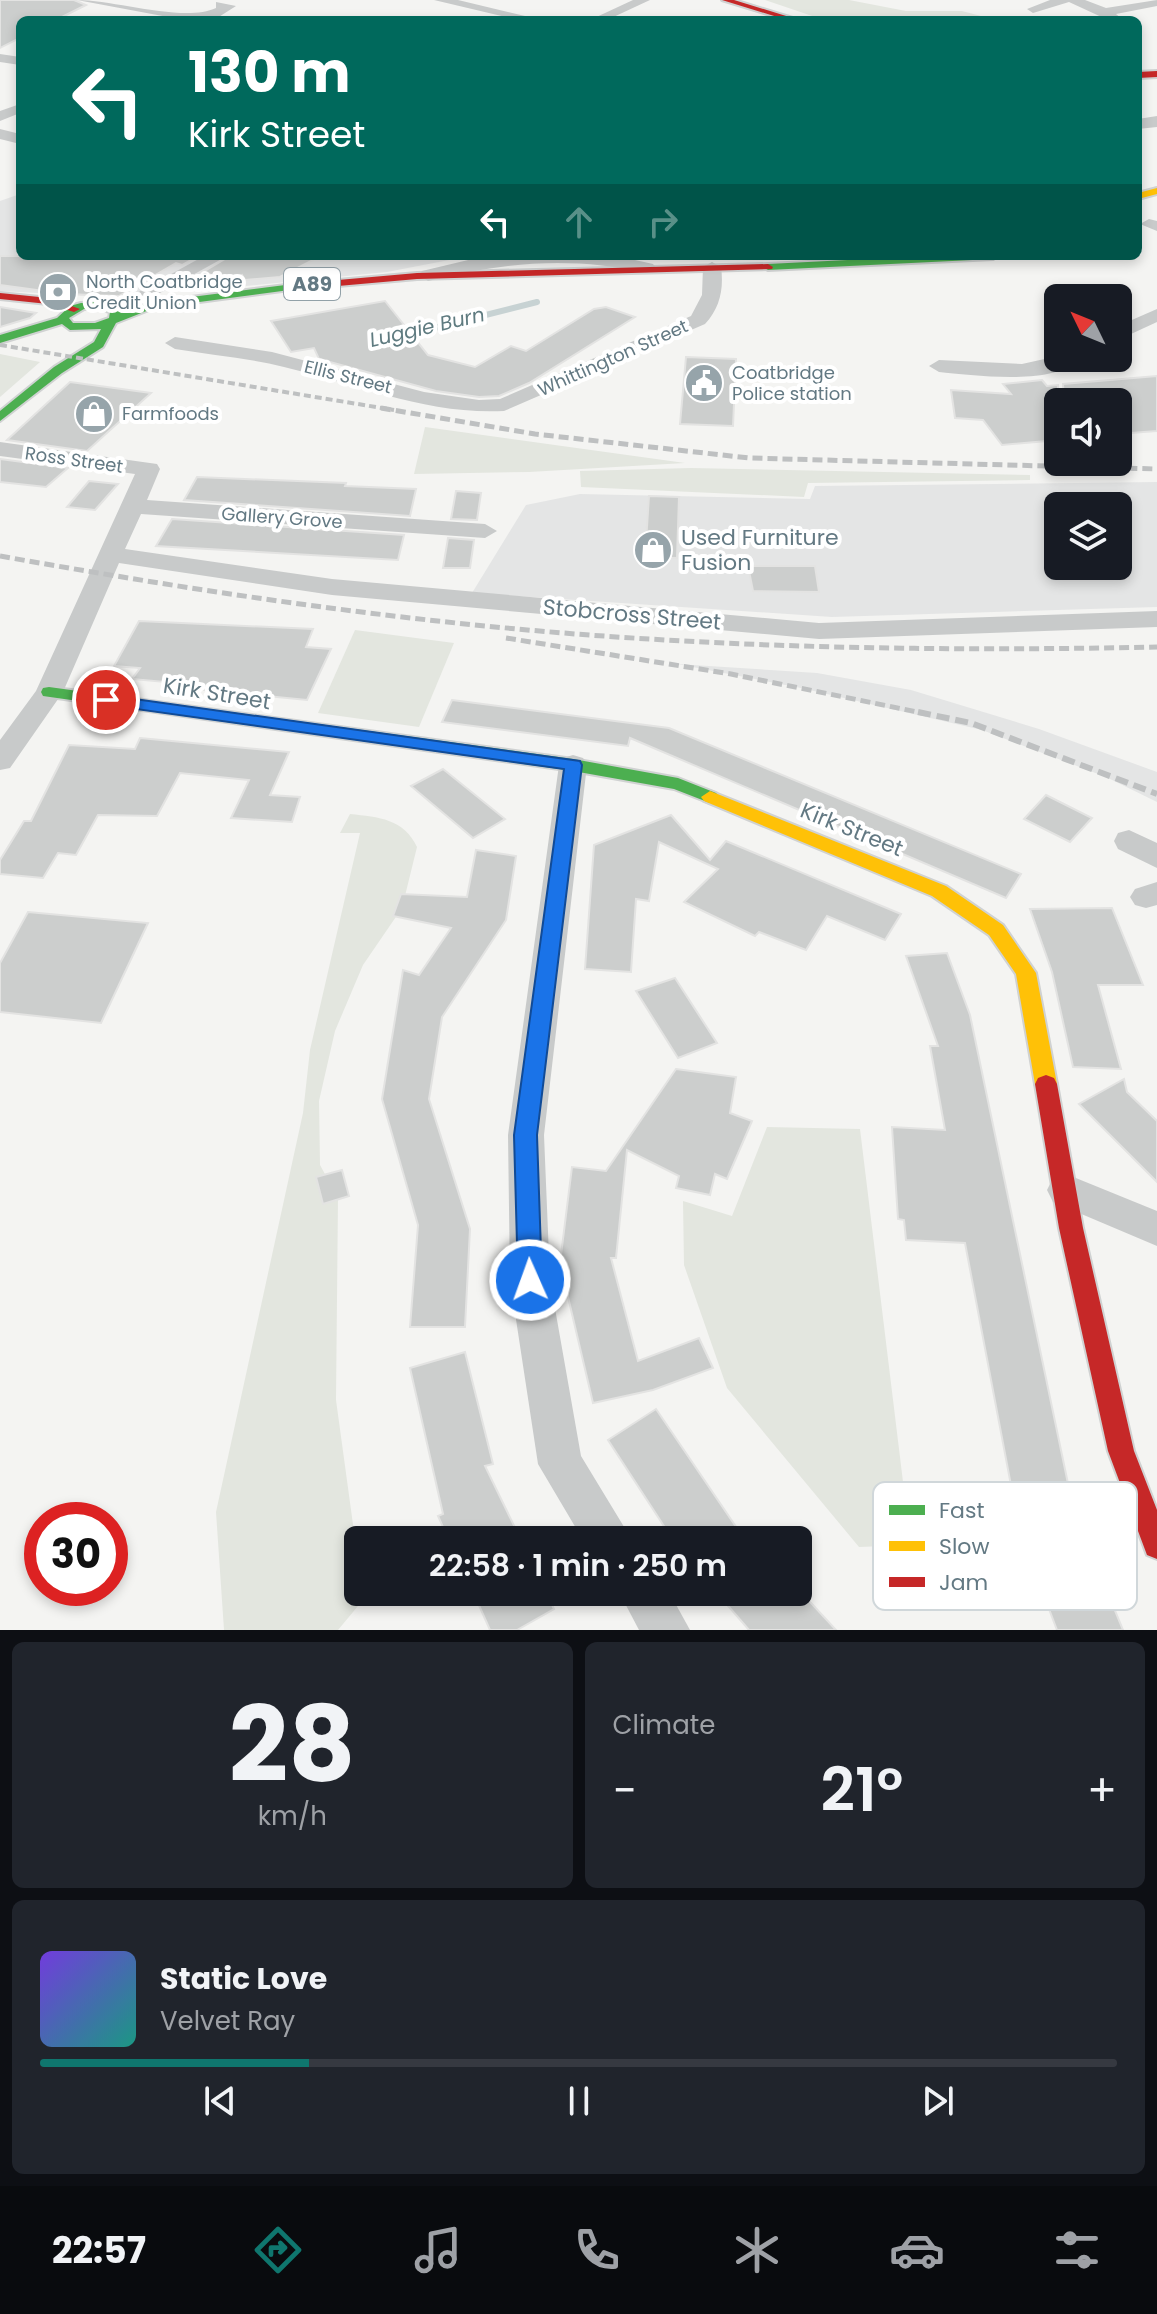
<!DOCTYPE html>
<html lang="en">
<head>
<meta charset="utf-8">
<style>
	:root { --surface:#171b24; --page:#20242c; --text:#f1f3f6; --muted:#9ea1a6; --line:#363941; --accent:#0f766e }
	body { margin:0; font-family:Poppins,sans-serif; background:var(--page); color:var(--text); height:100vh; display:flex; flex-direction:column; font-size:30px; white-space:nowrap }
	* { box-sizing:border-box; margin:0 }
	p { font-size:26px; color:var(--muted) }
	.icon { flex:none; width:44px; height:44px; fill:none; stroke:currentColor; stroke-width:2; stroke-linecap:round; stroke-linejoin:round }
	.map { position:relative; height:1630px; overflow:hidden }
	.side { display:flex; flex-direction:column; gap:12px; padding:12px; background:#0d0f14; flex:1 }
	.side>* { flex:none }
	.top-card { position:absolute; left:16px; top:16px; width:1126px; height:244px; border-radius:12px; box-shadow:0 4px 12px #0003; background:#00695c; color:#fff; overflow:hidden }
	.needle { width:52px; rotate:313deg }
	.fabs { position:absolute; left:1044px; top:284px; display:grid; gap:16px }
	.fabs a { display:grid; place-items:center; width:88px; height:88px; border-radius:12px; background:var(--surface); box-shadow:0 4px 12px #0003; font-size:40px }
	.speed { position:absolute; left:24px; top:1502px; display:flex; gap:16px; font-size:40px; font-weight:700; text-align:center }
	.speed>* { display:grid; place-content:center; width:104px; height:104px; border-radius:50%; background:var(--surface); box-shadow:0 4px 12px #0003; line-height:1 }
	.speed .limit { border:12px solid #d22; background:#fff; color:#111 }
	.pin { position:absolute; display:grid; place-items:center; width:68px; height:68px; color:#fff; margin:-34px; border:4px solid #fff; border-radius:50%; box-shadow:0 2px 8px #0007 }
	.me { position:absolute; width:88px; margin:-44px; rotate:358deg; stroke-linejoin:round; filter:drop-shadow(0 0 6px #0008) }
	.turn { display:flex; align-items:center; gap:28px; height:168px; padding:0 40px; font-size:36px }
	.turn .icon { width:104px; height:104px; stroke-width:2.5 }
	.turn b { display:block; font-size:56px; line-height:68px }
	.lanes { display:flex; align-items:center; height:76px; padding:0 40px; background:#0003; justify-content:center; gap:40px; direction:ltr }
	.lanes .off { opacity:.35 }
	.big { font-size:60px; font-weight:600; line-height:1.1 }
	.side .widget { flex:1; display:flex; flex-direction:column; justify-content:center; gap:12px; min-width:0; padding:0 28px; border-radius:12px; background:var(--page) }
	.side .dial { align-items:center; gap:0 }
	.dial b { font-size:104px; line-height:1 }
	.song { display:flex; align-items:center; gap:24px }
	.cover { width:96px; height:96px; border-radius:12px; background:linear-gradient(135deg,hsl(260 70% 55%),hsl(170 70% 35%)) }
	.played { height:8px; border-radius:4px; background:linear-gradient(90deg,var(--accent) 25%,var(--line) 25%) }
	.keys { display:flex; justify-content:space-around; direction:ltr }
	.heat { display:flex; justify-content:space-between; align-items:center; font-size:44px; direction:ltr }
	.side .tiles { flex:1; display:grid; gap:12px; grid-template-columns:1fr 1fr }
	.widget:last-child { grid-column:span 2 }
	.trip { position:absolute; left:344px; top:1526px; width:468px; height:80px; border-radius:12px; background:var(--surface); box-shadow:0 4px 12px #0003; font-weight:600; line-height:80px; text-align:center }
	.tab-bar { display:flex; height:128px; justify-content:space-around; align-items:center; background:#090b0e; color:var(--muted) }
	.tab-bar .icon { width:56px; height:56px }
	.tab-bar .active { color:var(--accent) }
	.tab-bar b { font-size:36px; color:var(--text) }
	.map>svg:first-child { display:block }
	.built { fill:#e4e5e5; fill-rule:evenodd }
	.green { fill:#e3e6df }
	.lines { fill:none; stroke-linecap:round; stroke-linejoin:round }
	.stream { stroke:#c7d2d3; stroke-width:6 }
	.building { fill:#cccecd; stroke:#e3e3e2; stroke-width:2 }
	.fast-casing { stroke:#d0d2d2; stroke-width:4 }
	.slow-casing { stroke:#d0d2d2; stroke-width:4 }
	.jam-casing { stroke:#d0d2d2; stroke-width:4 }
	.street { fill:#c8caca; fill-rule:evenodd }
	.fast { fill:#4caf50; fill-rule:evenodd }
	.slow { fill:#ffc107; fill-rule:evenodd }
	.jam { fill:#c62828; fill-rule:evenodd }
	.rail-far2 { stroke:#bec0c1; stroke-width:4; stroke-dasharray:7 4; stroke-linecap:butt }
	.rail-far1 { stroke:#bec0c1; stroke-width:5; stroke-dasharray:10 5; stroke-linecap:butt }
	.rail { stroke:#bec0c1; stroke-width:6; stroke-dasharray:13 6; stroke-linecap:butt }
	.route { fill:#1a73e8; stroke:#114b97; stroke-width:2 }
	.labels { text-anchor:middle; stroke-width:8; stroke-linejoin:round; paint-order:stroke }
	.far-poi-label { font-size:18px; fill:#637983; stroke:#fff; text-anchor:start }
	.far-street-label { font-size:18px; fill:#637983; stroke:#fff }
	.shield { fill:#fff; stroke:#92a1a8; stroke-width:2 }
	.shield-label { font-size:20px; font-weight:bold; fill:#637983 }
	.far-water-label { font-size:20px; font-style:italic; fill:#5f7b80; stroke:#fff }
	.poi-label { font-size:22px; fill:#637983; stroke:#fff; text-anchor:start }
	.street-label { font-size:22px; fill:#637983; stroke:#fff }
	.key { fill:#fff; stroke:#d0d7da; stroke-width:2 }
	.key-label { font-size:22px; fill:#637983 }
</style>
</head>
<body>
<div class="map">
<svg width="1157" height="1630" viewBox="0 0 1157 1630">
	<rect width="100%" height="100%" fill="#f4f4f2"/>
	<!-- built -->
	<g class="built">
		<polygon points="20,194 20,256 470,256 387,272 226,288 179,274 132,298 0,291 0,201"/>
		<path d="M1157,482V607L832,617L472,593L526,505L580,494L810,499L815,486ZM1058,506H1118V566H1058Z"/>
		<polygon points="677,664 817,673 911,690 1039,729 1157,772 1157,802 1106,777 982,730 801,688"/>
	</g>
	<!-- green -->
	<g class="green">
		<polygon points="765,0 849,0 906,11 962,11 996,20 824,20"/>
		<polygon points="0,354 40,362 0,397"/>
		<polygon points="425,427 685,463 529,472 414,474"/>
		<polygon points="691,468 1030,475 1030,480 808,483 804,497 581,487 580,471"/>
		<polygon points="355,630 454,643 419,727 318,713"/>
		<path d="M350,814C379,817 404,819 417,847L402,908L363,965L335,1031L319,1101L320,1165L338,1198L336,1400L358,1561V1592H362L363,1600L338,1630H224L216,1512L303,1113L310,1050L360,833H340Z"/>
		<polygon points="767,1127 860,1129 909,1531 884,1546 859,1547 727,1388 684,1265 683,1201 732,1216"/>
	</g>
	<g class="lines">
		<!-- stream -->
		<polyline class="stream" points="402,336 537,302"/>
	</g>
	<!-- building -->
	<g class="building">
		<polygon points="0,0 74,0 86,5 56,20 20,20 20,38 0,48"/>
		<polygon points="0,256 198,256 182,265 176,263 119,296 66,294 0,285"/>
		<polygon points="230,256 321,256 280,277 245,280 242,275 228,281 203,272"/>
		<polygon points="385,301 428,355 475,367 511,346 526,351 594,309 606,307 635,317 529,383 499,396 479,397 436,391 319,359 314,348 291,352 271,321"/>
		<polygon points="0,307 36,313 30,318 0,327"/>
		<polygon points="686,357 736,359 733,426 680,424"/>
		<polygon points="1157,376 1157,431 1118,434 1118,402 1064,402 1063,384"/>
		<polygon points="1042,380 1047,386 1058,385 1058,440 1002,445 983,420 955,418 951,390 1011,394 1003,384"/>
		<polygon points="70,382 151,393 87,451 7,440"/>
		<polygon points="0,459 68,468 46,487 0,482"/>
		<polygon points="197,477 346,483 345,486 416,489 410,516 184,500"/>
		<polygon points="89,481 118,484 95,510 67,507"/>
		<polygon points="456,491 481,493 477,520 451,519"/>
		<polygon points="649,496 679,497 677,558 645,557"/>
		<polygon points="172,519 404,535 398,560 156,546"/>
		<polygon points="448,538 474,540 470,568 443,568"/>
		<polygon points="748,566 815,566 819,592 753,591"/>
		<polygon points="139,621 313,629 306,647 331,649 307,700 164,686 166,682 132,679 140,668 114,666"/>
		<polygon points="452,700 669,728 1021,874 1006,898 630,738 628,746 442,722"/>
		<polygon points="140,738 289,752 270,795 300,797 292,822 231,818 249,780 180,773 157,816 98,815 76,855 58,853 43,878 0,874 0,860 24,821 31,821 69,745 135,749"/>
		<polygon points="443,769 505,819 473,838 411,786"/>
		<polygon points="1046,795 1092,818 1070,842 1024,819"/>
		<polygon points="671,815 710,860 726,841 901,914 885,940 827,916 806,950 759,932 755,936 684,902 718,869 659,842 649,901 636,899 631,972 585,969 594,845"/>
		<polygon points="476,850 516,856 506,920 442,1017 429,1099 470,1229 465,1327 410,1327 418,1225 382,1099 403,970 419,975 451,928 393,916 401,894 467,897"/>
		<polygon points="1112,908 1143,985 1098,985 1121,1069 1073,1067 1052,972 1030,909"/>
		<polygon points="28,912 148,923 101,1023 0,1012 0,963"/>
		<polygon points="947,953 970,1015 1080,1541 1086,1540 1123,1630 1057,1630 1025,1546 966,1550 960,1525 1018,1522 965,1243 906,1240 904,1220 898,1219 892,1127 945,1130 930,1046 938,1046 906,956"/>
		<polygon points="675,978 717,1043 678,1058 636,991"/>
		<polygon points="676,1069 736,1077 730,1113 752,1121 727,1179 715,1174 710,1195 676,1188 679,1176 627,1150 616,1258 611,1258 638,1361 699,1338 713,1368 653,1390 593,1403 560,1263 572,1167 606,1171"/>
		<polygon points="1124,1079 1127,1092 1157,1121 1157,1182 1079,1104"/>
		<polygon points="342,1170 349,1196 323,1204 316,1177"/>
		<polygon points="465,1352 493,1464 485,1466 521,1540 449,1540 438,1516 443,1514 410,1368"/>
		<polygon points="656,1409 745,1540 673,1540 608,1440"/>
		<polygon points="473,1592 546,1592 554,1609 517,1630 490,1630"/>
		<polygon points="716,1592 801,1592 836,1630 749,1630"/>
	</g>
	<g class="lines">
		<defs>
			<g id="fast">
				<polygon points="927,256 998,256 993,259 768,270 763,267 768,264"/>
				<path d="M293,284L299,287L297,289L154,308L116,323L103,347L62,373L0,421V411L54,367L94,342L101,329L70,330L62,324L0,343V335L57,318L70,306L81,303L102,302L120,308L121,313L152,302ZM95,308L110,312L109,318L95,323H73L69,318L84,309Z"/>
				<polygon points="49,687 573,759 678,778 716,793 719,797 710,803 674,789 573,771 43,696 41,692 43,688"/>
			</g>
			<g id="slow">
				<polygon points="1157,188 1157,194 1138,199 1138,193"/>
				<polygon points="710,791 946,886 1003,925 1036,973 1057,1084 1054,1090 1046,1093 1038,1090 1035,1084 1016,974 989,935 932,896 704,801 701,797"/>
			</g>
			<g id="jam">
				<polygon points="722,0 734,0 799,20 787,20"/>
				<polygon points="1157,71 1157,77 1138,78 1138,72"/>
				<polygon points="768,264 773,267 772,269 417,279 293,290 287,287 293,284 417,273"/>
				<polygon points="0,293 49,298 80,309 74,312 48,304 0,299"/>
				<polygon points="1046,1075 1054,1078 1057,1084 1083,1228 1134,1451 1157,1510 1157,1559 1147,1555 1108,1451 1059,1228 1035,1084 1038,1078"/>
			</g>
		</defs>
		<!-- fast casing -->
		<use href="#fast" class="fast-casing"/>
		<!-- slow casing -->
		<use href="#slow" class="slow-casing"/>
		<!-- jam casing -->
		<use href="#jam" class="jam-casing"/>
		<!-- street -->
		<g class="street">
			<path d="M77,0C116,0 184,23 216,8V2L236,6L214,20H184Z"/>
			<polygon points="434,0 458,0 542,20 518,20"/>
			<polygon points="633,0 650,0 607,20 590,20"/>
			<polygon points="1050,0 1085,0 1106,8 1157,0 1157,6 1116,14 1123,20 1108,20 1069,2 1033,13 1027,9"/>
			<polygon points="0,54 20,57 20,65 0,62"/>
			<polygon points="20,104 20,113 0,121 0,111"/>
			<polygon points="1157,116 1157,127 1138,129 1138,119"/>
			<polygon points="0,129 20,134 20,144 0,139"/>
			<polygon points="1149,219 1157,221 1157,231 1140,224"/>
			<polygon points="204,256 227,256 140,304 133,306 124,300"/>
			<path d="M485,256H617L653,264L656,268L647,273C571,256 503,262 428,281L419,275L422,271Z"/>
			<path d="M712,262L721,267C724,289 720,308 705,324L504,411C427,415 357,384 284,367C248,358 211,355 175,349L165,343L175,337L272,352L424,392L479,400L500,399L691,316L702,295L703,267Z"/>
			<polygon points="1157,309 1157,322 1118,340 1118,326"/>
			<path d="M1058,356L1080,358C1056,387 973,375 939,372L929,366L939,360L1022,364Z"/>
			<polygon points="0,442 157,464 160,469 147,500 485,524 497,531 485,538 141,514 125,549 332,579 819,623 1157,611 1157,627 819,639 332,595 119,563 63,692 10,768 0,770 0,740 36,691 135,474 0,456"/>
			<polygon points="573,755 583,758 587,765 544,1135 550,1280 581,1456 632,1540 583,1540 538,1464 510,1280 508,1135 559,765 563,758"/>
			<polygon points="1129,830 1157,843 1157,868 1118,849 1114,841 1118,833"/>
			<polygon points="1157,882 1157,905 1146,908 1135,905 1130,897 1135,889"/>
			<polygon points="1066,1174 1157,1211 1157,1246 1053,1202 1047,1190 1053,1178"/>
			<polygon points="619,1592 669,1592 690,1630 639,1630"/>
		</g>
		<!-- fast -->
		<use href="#fast" class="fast"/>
		<!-- slow -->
		<use href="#slow" class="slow"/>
		<!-- jam -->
		<use href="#jam" class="jam"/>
		<!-- rail-far2 -->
		<polyline class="rail-far2" points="0,345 394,410"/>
		<!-- rail-far1 -->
		<g class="rail-far1">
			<polyline points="381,408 535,434 749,458 1157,469"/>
			<path d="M0,556C191,590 382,619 576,634C770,649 963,651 1157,647"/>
			<polyline points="506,638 731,674 927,714"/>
		</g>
		<!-- rail -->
		<polyline class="rail" points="918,712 971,723 1157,794"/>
	</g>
	<!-- route -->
	<polygon class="route" points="106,695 580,761 582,765 537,1135 542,1280 539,1288 530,1291 522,1288 518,1280 514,1135 564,769 100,704 100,697"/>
	<!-- icons -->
	<defs>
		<symbol id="bank-disc" viewBox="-11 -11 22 22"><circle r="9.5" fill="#96a4aa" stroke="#fff"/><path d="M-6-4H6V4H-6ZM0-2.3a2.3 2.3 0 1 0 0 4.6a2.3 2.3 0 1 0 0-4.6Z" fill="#fff"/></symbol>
		<symbol id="civic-disc" viewBox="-11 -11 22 22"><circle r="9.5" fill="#96a4aa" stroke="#fff"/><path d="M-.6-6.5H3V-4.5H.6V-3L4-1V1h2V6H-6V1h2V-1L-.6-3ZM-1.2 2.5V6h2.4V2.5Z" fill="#fff"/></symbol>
		<symbol id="shop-disc" viewBox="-11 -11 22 22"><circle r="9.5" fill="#96a4aa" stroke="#fff"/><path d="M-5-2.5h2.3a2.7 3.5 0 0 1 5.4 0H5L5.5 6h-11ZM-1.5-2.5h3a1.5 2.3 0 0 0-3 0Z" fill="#fff"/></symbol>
	</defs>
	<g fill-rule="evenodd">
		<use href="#bank-disc" x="36" y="270" width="44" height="44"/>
		<use href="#civic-disc" x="682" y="361" width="44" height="44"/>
		<use href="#shop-disc" x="72" y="392" width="44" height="44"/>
		<use href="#shop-disc" x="631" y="528" width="44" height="44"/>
	</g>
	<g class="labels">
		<!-- far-poi labels -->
		<g class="far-poi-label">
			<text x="86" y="288">North Coatbridge<tspan x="86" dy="21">Credit Union</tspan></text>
			<text x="732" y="379">Coatbridge<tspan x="732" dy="21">Police station</tspan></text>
			<text x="122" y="420">Farmfoods</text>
		</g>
		<!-- far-street labels -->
		<g class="far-street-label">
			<text transform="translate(613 358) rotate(-24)" y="6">Whittington Street</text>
			<text transform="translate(348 377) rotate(14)" y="6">Ellis Street</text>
			<text transform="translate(74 460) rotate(8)" y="6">Ross Street</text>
			<text transform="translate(282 518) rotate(4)" y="6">Gallery Grove</text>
		</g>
		<!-- shield labels -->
		<rect class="shield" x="284" y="268" width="56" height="32" rx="6"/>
		<g class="shield-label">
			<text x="312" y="291">A89</text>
		</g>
		<!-- far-water labels -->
		<g class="far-water-label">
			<text transform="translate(427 327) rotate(-13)" y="7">Luggie Burn</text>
		</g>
		<!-- poi labels -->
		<g class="poi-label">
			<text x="681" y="545">Used Furniture<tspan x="681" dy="25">Fusion</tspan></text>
		</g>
		<!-- street labels -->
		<g class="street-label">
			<text transform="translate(632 614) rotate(5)" y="8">Stobcross Street</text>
			<text transform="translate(217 693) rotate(9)" y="8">Kirk Street</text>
			<text transform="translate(852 829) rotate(22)" y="8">Kirk Street</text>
		</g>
	</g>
	<!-- legend -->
	<rect x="873" y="1482" width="264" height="128" rx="12" class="key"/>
	<rect x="889" y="1505" width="36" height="10" fill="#4caf50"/>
	<rect x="889" y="1541" width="36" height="10" fill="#ffc107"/>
	<rect x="889" y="1577" width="36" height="10" fill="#c62828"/>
	<g class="key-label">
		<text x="939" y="1518">Fast</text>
		<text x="939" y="1554">Slow</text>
		<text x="939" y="1590">Jam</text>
	</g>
</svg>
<div class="fabs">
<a><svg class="needle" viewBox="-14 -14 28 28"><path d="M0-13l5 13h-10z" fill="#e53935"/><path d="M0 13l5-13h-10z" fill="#9ea1a6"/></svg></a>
<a><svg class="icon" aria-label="sound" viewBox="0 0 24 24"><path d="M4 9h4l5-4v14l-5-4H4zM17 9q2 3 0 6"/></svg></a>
<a><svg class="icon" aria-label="layers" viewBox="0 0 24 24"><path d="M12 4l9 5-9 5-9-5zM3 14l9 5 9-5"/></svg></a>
</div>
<div class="speed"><div class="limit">30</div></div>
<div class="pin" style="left:106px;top:700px;background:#d93025"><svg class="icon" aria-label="arrive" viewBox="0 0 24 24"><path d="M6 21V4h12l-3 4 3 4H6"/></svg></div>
<svg class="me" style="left:530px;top:1280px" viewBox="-20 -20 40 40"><circle r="17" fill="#1a73e8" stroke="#fff" stroke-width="3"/><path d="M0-11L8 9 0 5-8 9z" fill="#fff"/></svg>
<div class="trip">22:58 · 1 min · 250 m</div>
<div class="top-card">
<div class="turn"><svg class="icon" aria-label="left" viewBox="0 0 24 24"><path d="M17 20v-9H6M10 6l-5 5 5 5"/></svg><div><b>130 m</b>Kirk Street</div></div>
<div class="lanes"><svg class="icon" aria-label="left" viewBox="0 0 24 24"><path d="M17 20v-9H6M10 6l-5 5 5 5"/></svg><svg class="icon off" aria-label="ahead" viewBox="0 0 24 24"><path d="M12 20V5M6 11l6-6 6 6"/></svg><svg class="icon off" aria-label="right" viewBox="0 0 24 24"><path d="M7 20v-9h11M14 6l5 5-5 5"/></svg></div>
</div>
</div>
<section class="side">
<div class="tiles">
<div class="widget dial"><b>28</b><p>km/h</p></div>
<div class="widget"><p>Climate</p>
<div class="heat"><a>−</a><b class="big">21°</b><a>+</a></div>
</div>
<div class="widget">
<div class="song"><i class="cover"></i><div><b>Static Love</b><p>Velvet Ray</p></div></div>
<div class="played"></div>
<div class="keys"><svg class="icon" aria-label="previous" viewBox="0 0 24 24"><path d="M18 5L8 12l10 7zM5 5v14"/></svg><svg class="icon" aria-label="pause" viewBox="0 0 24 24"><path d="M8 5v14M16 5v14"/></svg><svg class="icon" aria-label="next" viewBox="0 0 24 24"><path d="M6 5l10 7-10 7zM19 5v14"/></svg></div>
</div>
</div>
</section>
<nav class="tab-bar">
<b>22:57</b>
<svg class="icon active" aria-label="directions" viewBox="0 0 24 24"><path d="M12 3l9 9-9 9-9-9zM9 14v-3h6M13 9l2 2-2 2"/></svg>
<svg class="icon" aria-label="music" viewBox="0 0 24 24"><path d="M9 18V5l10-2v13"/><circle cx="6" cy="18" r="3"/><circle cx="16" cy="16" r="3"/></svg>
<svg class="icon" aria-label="phone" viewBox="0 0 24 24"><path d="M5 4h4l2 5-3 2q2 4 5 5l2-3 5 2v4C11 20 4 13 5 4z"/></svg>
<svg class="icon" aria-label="climate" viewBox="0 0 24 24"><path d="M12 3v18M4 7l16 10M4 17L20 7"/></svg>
<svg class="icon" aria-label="car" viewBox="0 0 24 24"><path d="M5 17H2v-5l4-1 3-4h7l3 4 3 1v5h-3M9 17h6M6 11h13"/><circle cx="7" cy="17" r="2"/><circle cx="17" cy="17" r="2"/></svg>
<svg class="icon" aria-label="filters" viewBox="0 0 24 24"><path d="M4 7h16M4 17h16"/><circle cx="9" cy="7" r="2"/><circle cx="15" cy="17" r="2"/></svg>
</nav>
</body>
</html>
